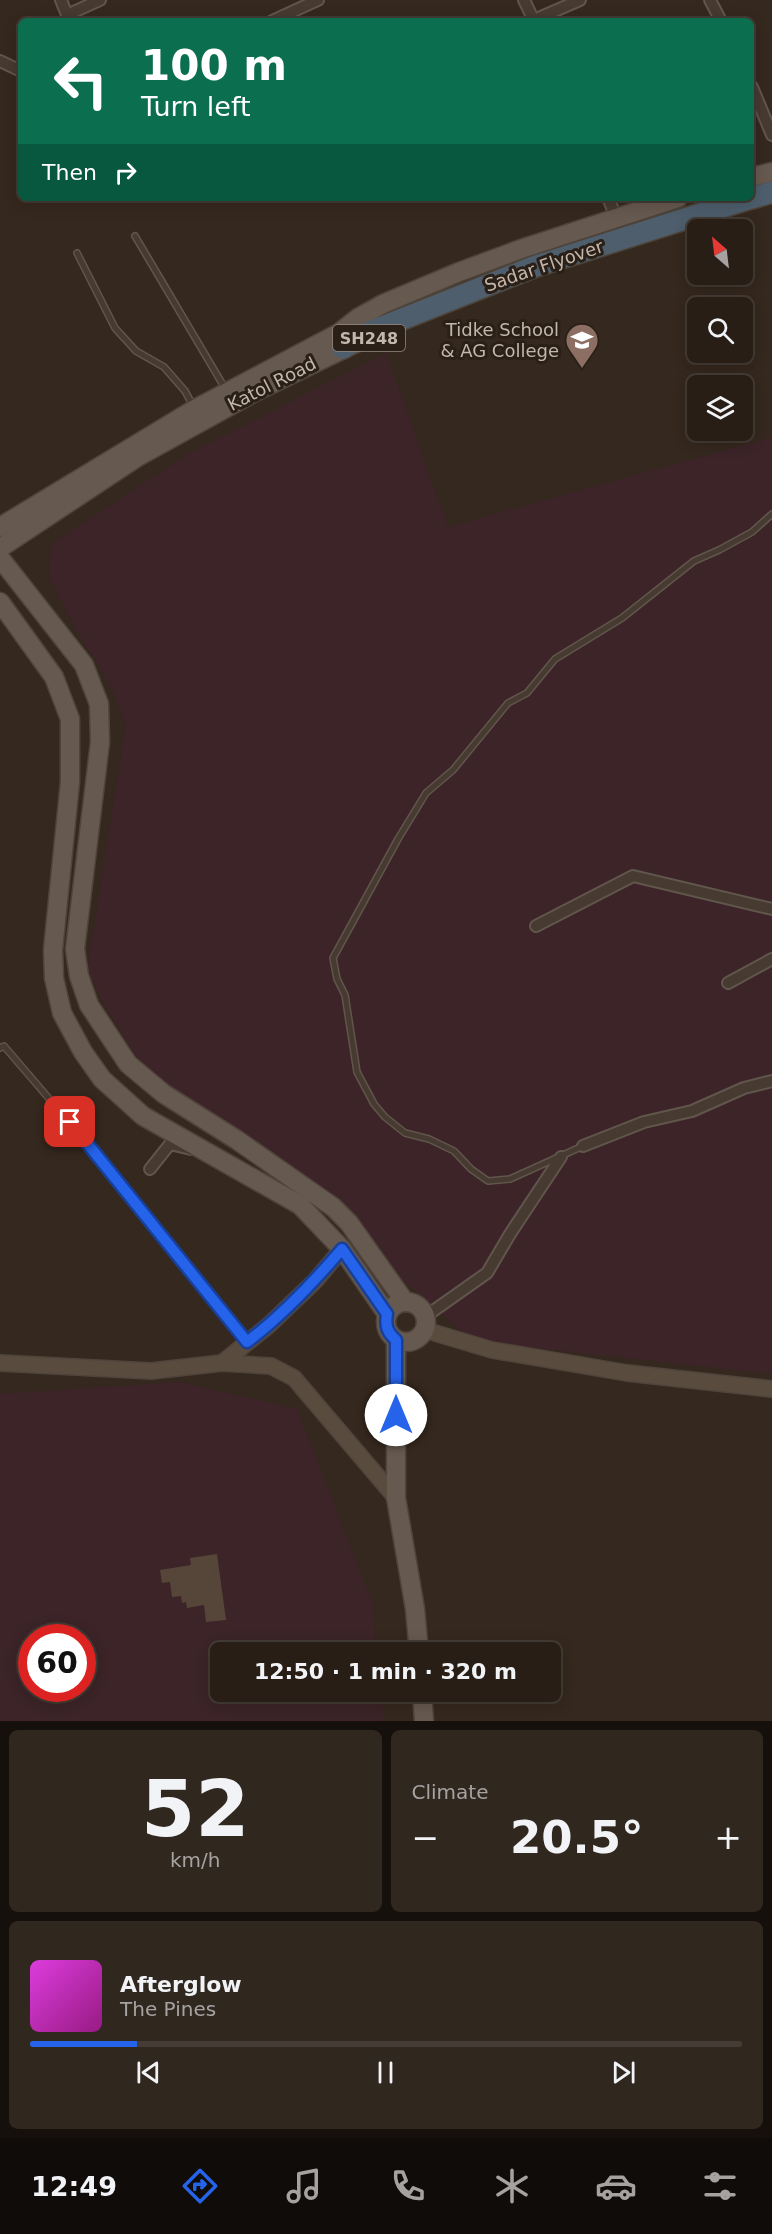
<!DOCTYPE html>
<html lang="en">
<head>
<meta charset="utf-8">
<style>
	:root { --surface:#281e16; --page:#30271f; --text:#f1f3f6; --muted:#a5a2a1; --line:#443c35; --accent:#2563eb }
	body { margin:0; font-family:"DejaVu Sans",sans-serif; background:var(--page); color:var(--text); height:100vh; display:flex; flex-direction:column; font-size:22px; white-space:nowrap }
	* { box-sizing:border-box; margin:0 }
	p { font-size:20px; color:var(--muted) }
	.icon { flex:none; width:33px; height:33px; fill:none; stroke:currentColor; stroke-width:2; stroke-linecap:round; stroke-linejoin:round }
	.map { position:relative; height:1721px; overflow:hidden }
	.side { display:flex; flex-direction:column; gap:9px; padding:9px; background:#16100c; flex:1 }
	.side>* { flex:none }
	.hud { position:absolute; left:18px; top:18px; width:736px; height:183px; border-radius:9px; box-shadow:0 3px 15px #0003,0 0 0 2px var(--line); background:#0b6e4f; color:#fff; overflow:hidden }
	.needle { width:39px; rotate:332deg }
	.buttons { position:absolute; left:687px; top:219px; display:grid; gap:12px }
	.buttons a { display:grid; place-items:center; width:66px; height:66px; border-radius:9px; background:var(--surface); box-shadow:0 3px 15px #0003,0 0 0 2px var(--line); font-size:30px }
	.speed { position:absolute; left:18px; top:1624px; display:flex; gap:12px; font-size:30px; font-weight:700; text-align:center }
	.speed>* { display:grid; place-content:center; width:78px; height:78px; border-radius:50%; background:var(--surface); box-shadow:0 3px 15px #0003,0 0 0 2px var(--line); line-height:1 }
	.speed .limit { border:9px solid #d22; background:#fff; color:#111 }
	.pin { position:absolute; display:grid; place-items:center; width:51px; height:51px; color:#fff; margin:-26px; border-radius:12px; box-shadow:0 3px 9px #0006 }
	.me { position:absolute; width:66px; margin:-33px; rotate:0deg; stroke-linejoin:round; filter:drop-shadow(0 0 4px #0008) }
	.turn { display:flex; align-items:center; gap:21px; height:126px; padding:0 24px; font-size:27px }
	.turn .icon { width:78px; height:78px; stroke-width:2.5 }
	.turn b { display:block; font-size:42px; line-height:51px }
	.then { display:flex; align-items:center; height:57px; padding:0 24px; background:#0003; gap:12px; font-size:22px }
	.big { font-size:45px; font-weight:600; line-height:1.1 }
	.side .tile { flex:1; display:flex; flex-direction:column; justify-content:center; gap:9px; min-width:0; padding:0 21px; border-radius:9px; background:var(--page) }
	.side .dial { align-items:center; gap:0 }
	.dial b { font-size:78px; line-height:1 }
	.song { display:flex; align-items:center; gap:18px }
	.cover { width:72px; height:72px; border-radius:9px; background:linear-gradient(135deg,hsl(300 70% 55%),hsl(310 70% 35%)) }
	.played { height:6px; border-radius:3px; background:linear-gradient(90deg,var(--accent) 15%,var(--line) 15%) }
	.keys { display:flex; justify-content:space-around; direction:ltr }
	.heat { display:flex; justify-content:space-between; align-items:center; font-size:33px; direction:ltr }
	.side .tiles { flex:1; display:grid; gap:9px; grid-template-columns:1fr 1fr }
	.tile:last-child { grid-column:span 2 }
	.trip { position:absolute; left:210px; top:1642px; width:351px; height:60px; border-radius:9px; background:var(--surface); box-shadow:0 3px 15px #0003,0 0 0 2px var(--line); font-weight:600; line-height:60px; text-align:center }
	.dock { display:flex; height:96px; justify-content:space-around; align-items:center; background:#100c09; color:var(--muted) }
	.dock .icon { width:42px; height:42px }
	.dock .selected { color:var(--accent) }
	.dock b { font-size:27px; color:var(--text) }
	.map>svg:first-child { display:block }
	.green { fill:#3c2428; fill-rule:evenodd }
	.building { fill:#56463a }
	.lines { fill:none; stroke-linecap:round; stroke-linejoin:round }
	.lane-casing { stroke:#61564c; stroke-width:8 }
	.street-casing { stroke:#61564c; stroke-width:14 }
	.secondary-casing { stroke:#4f443b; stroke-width:18 }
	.primary-casing { stroke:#4f443b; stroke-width:21 }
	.highway-casing { stroke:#4d4339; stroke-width:24 }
	.lane { stroke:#463a31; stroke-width:5 }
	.street { stroke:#463a31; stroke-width:10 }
	.secondary { stroke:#594c3f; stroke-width:15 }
	.primary { stroke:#66594f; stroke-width:18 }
	.highway { stroke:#4e5e6c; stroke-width:21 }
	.route-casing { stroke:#184099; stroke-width:15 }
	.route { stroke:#2563eb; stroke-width:10 }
	.labels { text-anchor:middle; stroke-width:6; stroke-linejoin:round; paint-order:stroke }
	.shield { fill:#2a2017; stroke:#95897f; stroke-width:1.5 }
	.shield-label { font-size:16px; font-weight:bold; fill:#c3b6ab }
	.street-label { font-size:18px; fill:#c3b6ab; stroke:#2a2017 }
	.poi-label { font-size:18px; fill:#c3b6ab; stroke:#2a2017; text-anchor:end }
</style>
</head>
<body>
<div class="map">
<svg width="772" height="1721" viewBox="0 0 772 1721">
	<rect width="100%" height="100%" fill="#35281e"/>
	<!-- green -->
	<g class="green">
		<polygon points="386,353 448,527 772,437 772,1374 472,1341 401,1279 315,1190 166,1084 139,1061 105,1006 87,971 126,724 111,687 74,626 49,578 51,544 190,453"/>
		<path d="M180,1382L297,1409L372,1602L377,1653H220V1692H381L384,1721H0V1394ZM32,1638H82V1689H32Z"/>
	</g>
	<!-- building -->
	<polygon class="building" points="217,1554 226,1620 206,1622 204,1605 187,1608 186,1602 182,1603 181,1596 172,1597 170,1582 162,1583 160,1570 191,1565 190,1558"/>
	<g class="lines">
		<defs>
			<g id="lane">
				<polyline points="135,236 226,390"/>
				<polyline points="77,253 115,328 136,351 164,367 185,391 193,406"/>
				<polyline points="0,1048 4,1046 94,1151 245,1340"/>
				<polyline points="583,1146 510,1179 488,1181 471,1169 454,1151 429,1139 405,1133 385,1117 374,1104 357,1072 345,995 337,979 333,958 398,839 426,793 453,770 508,703 527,693 555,659 622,618 694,561 719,550 752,532 772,514"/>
			</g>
			<g id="street">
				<polyline points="61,0 67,15 100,0"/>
				<polyline points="524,0 534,21"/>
				<polyline points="710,0 721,21"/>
				<polyline points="534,20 580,0"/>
				<polyline points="272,21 318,0"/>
				<polyline points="0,61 21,71"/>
				<polyline points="752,87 772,135"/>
				<polyline points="608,198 617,219"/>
				<polyline points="536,926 633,876 772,909"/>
				<polyline points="728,983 772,959"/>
				<polyline points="583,1146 644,1122 692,1111 744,1088 772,1081"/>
				<polyline points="150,1169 170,1144 191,1149"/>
				<polyline points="426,1316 487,1273 510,1234 561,1157"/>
			</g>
			<g id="secondary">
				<polyline points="425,1330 492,1350 627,1373 772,1389"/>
				<polyline points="0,1363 151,1371 222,1363 271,1366 294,1378 396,1498"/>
				<polyline points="222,1363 269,1325 315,1281 342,1249"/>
			</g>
			<g id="primary">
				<polyline points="752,177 772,172"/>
				<polyline points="0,527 195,409 339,333 358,318 383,304 459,272 521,249 678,198"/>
				<polyline points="0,548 139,456 255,392 356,343"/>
				<polyline points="0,558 84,665 99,704 100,742 75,949 79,976 89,1005 128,1064 164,1094 237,1140 333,1207 349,1223 405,1302"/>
				<polyline points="0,602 54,677 70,719 70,782 53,950 54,978 62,1013 83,1052 102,1079 143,1116 300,1205 342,1249 387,1314"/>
				<circle cx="406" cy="1322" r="20"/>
				<polyline points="396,1340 396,1498 415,1609 419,1653"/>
				<polyline points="422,1692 424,1721"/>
			</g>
			<g id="highway">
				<polyline points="752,198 772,192"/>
				<polyline points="343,348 362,335 536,266 751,198"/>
			</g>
		</defs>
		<!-- lane casing -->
		<use href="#lane" class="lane-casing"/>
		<!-- street casing -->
		<use href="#street" class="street-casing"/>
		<!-- secondary casing -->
		<use href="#secondary" class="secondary-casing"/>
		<!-- primary casing -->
		<use href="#primary" class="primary-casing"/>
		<!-- highway casing -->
		<use href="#highway" class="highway-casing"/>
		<!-- lane -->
		<use href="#lane" class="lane"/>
		<!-- street -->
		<use href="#street" class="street"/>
		<!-- secondary -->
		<use href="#secondary" class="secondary"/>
		<!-- primary -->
		<use href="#primary" class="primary"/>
		<!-- highway -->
		<use href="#highway" class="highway"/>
	</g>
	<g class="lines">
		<defs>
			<path id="route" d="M70,1122L247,1342C283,1315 313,1283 342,1249L387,1314C385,1326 387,1332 396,1340V1415"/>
		</defs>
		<!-- route casing -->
		<use href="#route" class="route-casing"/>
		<!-- route -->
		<use href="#route" class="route"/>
	</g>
	<!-- icons -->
	<defs>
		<symbol id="school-pin" viewBox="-11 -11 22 30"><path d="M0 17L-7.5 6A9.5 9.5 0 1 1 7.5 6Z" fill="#8d6e63" stroke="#2a2017"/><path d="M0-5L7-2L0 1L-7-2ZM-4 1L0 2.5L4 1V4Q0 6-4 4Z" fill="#fff"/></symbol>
	</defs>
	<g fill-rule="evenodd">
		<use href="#school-pin" x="563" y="321" width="38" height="52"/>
	</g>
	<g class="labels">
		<!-- shield labels -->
		<rect class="shield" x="333" y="325" width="72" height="26" rx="4.5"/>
		<g class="shield-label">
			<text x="369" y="344">SH248</text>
		</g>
		<!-- street labels -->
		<g class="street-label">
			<text transform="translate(544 266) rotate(-19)" y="6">Sadar Flyover</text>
			<text transform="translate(272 384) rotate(-27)" y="6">Katol Road</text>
		</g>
		<!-- poi labels -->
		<g class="poi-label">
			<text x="559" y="336">Tidke School<tspan x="559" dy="21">&amp; AG College</tspan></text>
		</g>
	</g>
</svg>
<div class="buttons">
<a><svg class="needle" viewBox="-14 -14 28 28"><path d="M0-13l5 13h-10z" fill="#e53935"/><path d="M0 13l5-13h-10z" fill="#a5a2a1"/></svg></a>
<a><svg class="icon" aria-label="search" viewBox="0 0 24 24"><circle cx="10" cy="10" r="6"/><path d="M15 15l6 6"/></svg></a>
<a><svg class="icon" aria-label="layers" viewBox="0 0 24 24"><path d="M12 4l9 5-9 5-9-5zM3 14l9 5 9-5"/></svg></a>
</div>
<div class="speed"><div class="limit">60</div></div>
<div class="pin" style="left:70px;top:1122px;background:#d93025"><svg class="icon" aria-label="arrive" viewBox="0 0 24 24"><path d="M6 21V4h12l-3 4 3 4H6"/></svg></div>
<svg class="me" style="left:396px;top:1415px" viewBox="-20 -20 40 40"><circle r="19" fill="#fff"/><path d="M0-13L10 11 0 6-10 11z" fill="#2563eb"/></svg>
<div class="trip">12:50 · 1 min · 320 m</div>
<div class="hud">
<div class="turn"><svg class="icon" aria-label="left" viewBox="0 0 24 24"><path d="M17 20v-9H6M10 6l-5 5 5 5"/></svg><div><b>100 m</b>Turn left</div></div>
<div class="then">Then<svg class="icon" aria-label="right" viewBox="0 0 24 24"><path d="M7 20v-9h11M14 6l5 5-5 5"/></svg></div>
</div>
</div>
<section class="side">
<div class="tiles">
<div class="tile dial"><b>52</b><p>km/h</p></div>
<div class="tile"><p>Climate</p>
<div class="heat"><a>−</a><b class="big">20.5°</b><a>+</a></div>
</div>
<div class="tile">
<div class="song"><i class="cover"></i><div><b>Afterglow</b><p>The Pines</p></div></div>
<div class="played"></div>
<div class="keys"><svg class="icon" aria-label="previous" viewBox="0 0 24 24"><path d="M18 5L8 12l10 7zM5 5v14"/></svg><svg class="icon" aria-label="pause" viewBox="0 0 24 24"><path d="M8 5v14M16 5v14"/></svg><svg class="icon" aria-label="next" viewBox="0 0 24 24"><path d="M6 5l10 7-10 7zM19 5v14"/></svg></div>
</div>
</div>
</section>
<nav class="dock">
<b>12:49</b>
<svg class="icon selected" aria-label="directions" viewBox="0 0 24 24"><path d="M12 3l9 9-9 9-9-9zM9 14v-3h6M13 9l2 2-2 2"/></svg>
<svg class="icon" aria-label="music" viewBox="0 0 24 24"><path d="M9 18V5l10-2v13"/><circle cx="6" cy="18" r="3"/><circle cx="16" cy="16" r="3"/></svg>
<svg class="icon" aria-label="phone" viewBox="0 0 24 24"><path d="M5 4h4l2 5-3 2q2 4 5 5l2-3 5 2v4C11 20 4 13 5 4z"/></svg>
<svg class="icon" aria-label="climate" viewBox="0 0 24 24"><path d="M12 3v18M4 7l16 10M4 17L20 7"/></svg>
<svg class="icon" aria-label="car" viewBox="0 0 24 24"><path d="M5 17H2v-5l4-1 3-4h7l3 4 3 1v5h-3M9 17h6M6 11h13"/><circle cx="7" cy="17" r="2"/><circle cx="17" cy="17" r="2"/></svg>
<svg class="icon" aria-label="filters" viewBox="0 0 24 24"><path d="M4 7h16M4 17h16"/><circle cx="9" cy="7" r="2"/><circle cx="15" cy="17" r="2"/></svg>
</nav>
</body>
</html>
